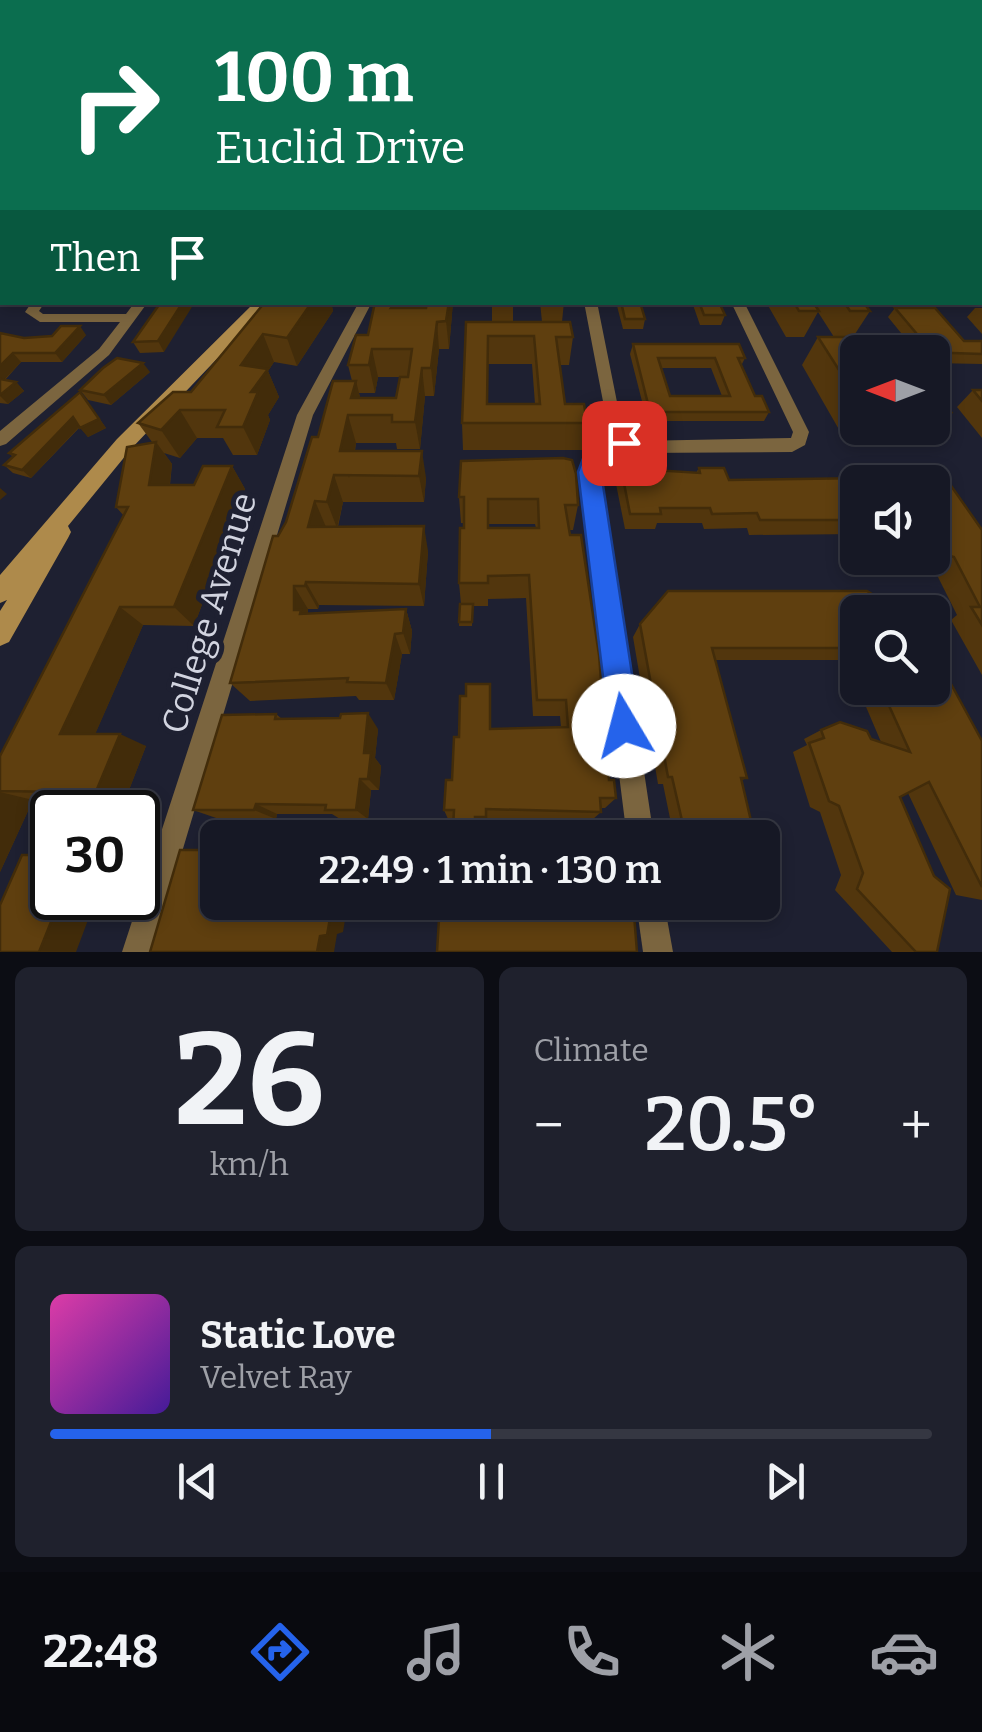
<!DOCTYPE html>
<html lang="en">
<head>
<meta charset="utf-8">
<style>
	:root { --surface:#161825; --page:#1f212d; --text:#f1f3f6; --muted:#9ea0a7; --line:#353742; --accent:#2563eb }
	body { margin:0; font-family:Bitter,serif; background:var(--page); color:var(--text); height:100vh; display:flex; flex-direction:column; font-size:38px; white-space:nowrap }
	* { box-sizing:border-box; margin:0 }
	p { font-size:32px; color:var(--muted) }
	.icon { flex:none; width:55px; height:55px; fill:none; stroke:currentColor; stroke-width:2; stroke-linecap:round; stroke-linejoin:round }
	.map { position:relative; height:952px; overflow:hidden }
	.panel { display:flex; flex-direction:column; gap:15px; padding:15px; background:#0c0d14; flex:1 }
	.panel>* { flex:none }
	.banner { position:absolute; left:0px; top:0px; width:982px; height:305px; box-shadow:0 5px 15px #0003,0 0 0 2px var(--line); background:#0b6e4f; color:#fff; overflow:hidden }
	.needle { width:65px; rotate:270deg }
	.buttons { position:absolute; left:840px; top:335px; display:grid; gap:20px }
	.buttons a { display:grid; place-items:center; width:110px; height:110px; border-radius:15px; background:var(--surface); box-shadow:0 5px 15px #0003,0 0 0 2px var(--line); font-size:50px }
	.speed { position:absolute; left:30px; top:790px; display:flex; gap:20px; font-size:50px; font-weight:700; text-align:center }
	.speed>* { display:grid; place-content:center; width:130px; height:130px; border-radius:50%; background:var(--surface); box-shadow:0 5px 15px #0003,0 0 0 2px var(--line); line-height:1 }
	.speed .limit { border:5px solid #111; border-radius:15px; background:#fff; color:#111 }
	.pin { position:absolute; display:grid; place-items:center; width:85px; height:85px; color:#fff; margin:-42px; border-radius:20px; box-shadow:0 5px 15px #0006 }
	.me { position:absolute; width:110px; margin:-55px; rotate:352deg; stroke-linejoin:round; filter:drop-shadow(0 0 8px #0008) }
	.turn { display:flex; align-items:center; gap:35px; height:210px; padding:0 50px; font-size:45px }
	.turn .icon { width:130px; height:130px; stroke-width:2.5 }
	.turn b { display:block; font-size:70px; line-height:85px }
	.then { display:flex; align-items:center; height:95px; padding:0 50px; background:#0003; gap:20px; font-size:38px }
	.big { font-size:75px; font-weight:600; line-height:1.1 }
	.panel .widget { flex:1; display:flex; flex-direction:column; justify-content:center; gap:15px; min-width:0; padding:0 35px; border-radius:15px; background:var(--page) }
	.panel .dial { align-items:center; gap:0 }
	.dial b { font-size:130px; line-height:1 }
	.song { display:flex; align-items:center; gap:30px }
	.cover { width:120px; height:120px; border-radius:15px; background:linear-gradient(135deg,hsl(320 70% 55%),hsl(260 70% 35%)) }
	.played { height:10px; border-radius:5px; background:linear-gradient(90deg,var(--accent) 50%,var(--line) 50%) }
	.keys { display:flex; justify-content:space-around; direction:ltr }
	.heat { display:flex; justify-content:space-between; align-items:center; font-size:55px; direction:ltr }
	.panel .tiles { flex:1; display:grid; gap:15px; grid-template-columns:1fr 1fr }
	.widget:last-child { grid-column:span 2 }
	.trip { position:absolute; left:200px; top:820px; width:580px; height:100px; border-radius:15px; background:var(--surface); box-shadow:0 5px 15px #0003,0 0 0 2px var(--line); font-weight:600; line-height:100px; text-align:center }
	.dock { display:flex; height:160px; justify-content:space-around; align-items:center; background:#090a0f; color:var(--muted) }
	.dock .icon { width:70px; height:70px }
	.dock .active { color:var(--accent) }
	.dock b { font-size:45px; color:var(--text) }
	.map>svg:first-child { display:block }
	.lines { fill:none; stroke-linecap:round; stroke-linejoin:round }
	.minor { fill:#7b653f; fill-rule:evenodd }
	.secondary { fill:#ae8a4b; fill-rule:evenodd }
	.wall { fill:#52360d; fill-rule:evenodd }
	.shaded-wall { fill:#422c0a }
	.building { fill:#5f3f0f; stroke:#422c0a; stroke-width:2.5; fill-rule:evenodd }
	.route { fill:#2563eb; stroke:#184099; stroke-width:2.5 }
	.labels { text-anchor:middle; stroke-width:10; stroke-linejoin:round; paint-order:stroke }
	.near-street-label { font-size:35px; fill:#d2d4e0; stroke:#1e2031 }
</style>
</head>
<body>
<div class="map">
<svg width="982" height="952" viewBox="0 0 982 952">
	<rect width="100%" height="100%" fill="#1e2031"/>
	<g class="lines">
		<!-- minor -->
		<g class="minor">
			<rect x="980" y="130" width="2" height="6"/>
			<polygon points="980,262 982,263 982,272 980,271"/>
			<polygon points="32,302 45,302 39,311 43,314 126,314 135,302 148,302 109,355 6,444 0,446 0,431 99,349 120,322 40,322 25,312"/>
			<polygon points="359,302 372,302 313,415 152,952 122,952 297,415"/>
			<polygon points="584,302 597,302 623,432 636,441 791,438 793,432 731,302 744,302 809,432 805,445 792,452 634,453 621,448 600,465 599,472 654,838 627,838 581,472 586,457 610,438"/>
			<polygon points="636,902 664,902 673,952 643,952"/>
		</g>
		<!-- secondary -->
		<g class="secondary">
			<polygon points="0,202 2,203 2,209 0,210"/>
			<polygon points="255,302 271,302 131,449 68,526 71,532 68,538 9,642 0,646 0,611 7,600 0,603 0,575 117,439"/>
		</g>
	</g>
	<!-- wall -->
	<g class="wall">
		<polygon points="980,160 982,160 982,241 980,239"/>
		<polygon points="61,302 106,302 103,303"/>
		<polygon points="161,302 164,352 140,353 133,342"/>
		<polygon points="265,302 331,302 333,311 297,366 274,362 268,371 279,397 268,415 270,420 257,455 233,455 223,438 197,438 180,458 164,453 172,464 170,485 194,485 232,466 245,489 194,626 143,625 95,734 146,746 122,808 127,809 126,812 55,812 60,800 33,800 0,872 0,756 124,516 116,507 152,442 138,423 191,392"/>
		<path d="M427,302H453L449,349H439L434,396H425L420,449H397L396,443H356L355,451L426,478L424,502H343L338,527L428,551L424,606L319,605L318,609H308V614L406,609L412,631L410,654H402L394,700H359L356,696L250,701L230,683L278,536L286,522L318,437L352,381L348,365L368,335L414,308H426ZM378,377H405L396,398H360L359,393H375Z"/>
		<path d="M492,302H513V322H542L540,302H564L562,322L573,337L569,365H560L565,404L587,423L582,450H463L462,423L492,322ZM488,364H532L535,404H488Z"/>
		<polygon points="616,302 640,302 645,319 643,329 623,329"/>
		<polygon points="692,302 719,302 725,315 721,325 700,325"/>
		<polygon points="766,302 863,302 870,311 853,337 905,352 858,352 858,428 932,428 932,388 951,412 926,440 845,440 802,365 818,337 834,337 818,312 804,337 786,337"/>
		<polygon points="895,308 964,341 982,341 982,364 932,363 932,352 907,352 905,350 910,344 888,317"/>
		<polygon points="975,308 982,308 982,334 967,317"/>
		<polygon points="0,333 24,338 86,335 62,362 21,362 5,380 16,382 24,391 8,404 0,403"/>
		<path d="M633,344L745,358L741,366L755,396L769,412L764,421H647L630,354ZM661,368H711L722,396H670Z"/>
		<polygon points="150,372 111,405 88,400 80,390"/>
		<polygon points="973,390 982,390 982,438 957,407"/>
		<polygon points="87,401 106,428 88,437 80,427 31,478 13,473 4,465 13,457 9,453"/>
		<path d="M461,461L578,505L573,530H569L609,780L616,798L605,808H601V812L592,820L486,818V825H476V836H456L453,828V819H448L444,810L452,780L459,737L490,729L561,727L560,716H533L526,598L488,599V606H472V626H459L460,604H461L459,583L464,523H461L459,497ZM488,524H535L536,528H488Z"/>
		<polygon points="621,468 696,473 699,468 729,480 858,482 858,534 749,535 747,528 704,529 702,523 657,523 655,529 625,529 616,484"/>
		<polygon points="940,470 982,530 982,675 951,620 957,615 935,571 922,567 917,558 932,558 932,482 891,482 902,471"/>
		<polygon points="858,612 858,687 846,660 715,660 747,778 742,780 755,838 674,838 663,784 658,784 633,637 640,624"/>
		<polygon points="858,688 932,688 982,741 982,900 956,895 908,793 900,797 937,952 892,952 835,890 841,875 820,812 810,807 793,752 807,745 804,739 821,730 871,739 881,742"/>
		<polygon points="276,714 282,719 378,729 375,758 381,766 379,790 371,790 368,819 340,819 332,814 277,814 276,819 219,819 193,810"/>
	</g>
	<!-- shaded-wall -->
	<g class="shaded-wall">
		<polygon points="2,161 2,190 0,192 0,163"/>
		<polygon points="183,302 195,302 164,352 158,341"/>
		<polygon points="312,302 331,302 333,311 297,366 287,338"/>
		<polygon points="395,302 417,302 396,336 391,308"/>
		<polygon points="449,302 453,302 449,349 446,321"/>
		<polygon points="437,322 439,349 434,396 431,368"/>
		<polygon points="80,326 86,335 62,362 55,353"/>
		<polygon points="263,334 274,362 268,371 279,397 268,415 270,420 257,455 243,427 241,365"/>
		<polygon points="372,349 378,377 375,393 369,365"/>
		<polygon points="13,353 21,362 0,384 0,366"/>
		<polygon points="143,363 150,372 111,405 104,395"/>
		<polygon points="422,368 425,396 420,449 415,422"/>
		<polygon points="356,381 363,409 351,398"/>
		<polygon points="16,382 24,391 8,404 0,396"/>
		<polygon points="87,401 106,428 88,437 80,428"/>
		<polygon points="180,410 197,438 180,458 161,430"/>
		<polygon points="348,415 356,443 349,478 340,451"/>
		<polygon points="73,417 80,426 31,478 22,470"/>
		<polygon points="156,442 172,464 167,506 149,485"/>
		<polygon points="422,451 426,478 424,502 419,476"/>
		<polygon points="232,466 245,489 194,626 174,607"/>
		<polygon points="334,475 343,502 337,528 327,502"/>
		<polygon points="0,488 7,494 0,500"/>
		<polygon points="315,501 326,527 308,527"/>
		<polygon points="424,526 428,551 424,606 419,584"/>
		<polygon points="306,582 319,605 318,609 305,586"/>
		<polygon points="294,586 308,609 308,622 294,610"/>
		<polygon points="120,607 143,625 90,746 60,734"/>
		<polygon points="406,609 412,631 410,654 403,633"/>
		<polygon points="395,634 402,654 394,700 386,683"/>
		<polygon points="368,713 378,729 375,758 381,766 379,790 368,779 364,753"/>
		<polygon points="120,734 146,746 122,808 127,809 126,812 93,812 92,801"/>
		<polygon points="360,779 371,790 368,819 356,810"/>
		<polygon points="0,792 33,800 0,872"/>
		<polygon points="256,804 277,814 276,819 254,810"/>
		<polygon points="70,898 104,898 100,911 65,911"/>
		<polygon points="333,902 348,902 343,932 337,934 334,952 317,952 320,936"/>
		<polygon points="55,912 91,912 76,952 39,952"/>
	</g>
	<!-- building -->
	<g class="building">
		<polygon points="2,118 2,161 0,163 0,119"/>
		<polygon points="980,160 982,160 982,222 980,220"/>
		<polygon points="161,302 183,302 158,341 133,342"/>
		<polygon points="265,302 312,302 287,338 263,334 241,365 268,369 251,392 258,392 243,427 217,427 225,410 180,410 161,430 138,423 173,392 191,392"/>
		<polygon points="375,302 395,302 391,308 426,308 427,302 449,302 446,321 437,322 431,368 422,368 415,422 392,422 392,415 348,415 340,451 422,451 419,476 334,475 327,502 315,501 308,527 424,526 419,584 306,582 305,586 294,586 294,610 301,610 300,614 406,609 403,633 395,634 386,683 347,682 348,678 230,683 273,536 278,536 286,522 312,437 318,437 333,381 356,381 351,398 396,398 400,377 408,377 412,349 372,349 369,365 348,365 356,335 368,335"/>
		<polygon points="621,302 640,302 645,319 625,319"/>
		<polygon points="699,302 719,302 725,315 704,315"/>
		<polygon points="794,302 813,302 819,311 799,311"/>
		<polygon points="844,302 863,302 870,311 850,311"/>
		<polygon points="895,308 935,308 964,341 982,341 982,354 922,352 912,340 922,340"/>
		<path d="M466,322H570L573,337H556L565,404H584L587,423H462ZM488,336H534L540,404H487Z"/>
		<polygon points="61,326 80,326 55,353 13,353 0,366 0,333 24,338 52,336"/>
		<polygon points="818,337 893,337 905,352 883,352 880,349 846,349 858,366 858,400"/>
		<path d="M633,344H739L745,358H738L755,396H762L769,412H650ZM658,358H715L730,396H670Z"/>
		<polygon points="117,358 143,363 104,395 80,390 103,368"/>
		<polygon points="0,379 16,382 0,395"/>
		<polygon points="932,388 951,412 932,412"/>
		<polygon points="973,390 982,390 982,401"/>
		<polygon points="80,392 99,419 80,428 73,417 22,470 4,465 15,455 9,453"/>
		<polygon points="156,442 149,485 194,485 203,466 232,466 174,607 120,607 60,734 120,734 92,801 98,801 93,812 55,812 64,792 0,791 0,756 128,507 116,507 127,447"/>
		<path d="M563,458L572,460L576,474L578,505H565L570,535H581L599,655L609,780H614L616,798H600L601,812L486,809V817H475V828H453L454,810H444L446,780H452L454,737H459L460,696H466V684H490V729L568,727L566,700H537L529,575L488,576V583H459L460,528H464V497H459L461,461ZM488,499H538L539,528H488Z"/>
		<polygon points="621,468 700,473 699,468 724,468 729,480 868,478 870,482 858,482 858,520 760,520 757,513 712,514 710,508 660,508 661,514 630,514"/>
		<polygon points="940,470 982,530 982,625 971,607 980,607 954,557 940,553 932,541 932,482 910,482 902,471"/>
		<polygon points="668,591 867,591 901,612 858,612 858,648 712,648 747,778 741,778 755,838 686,838 672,777 668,777 640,624"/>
		<polygon points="460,604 473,604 472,622 459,622"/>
		<polygon points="932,649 982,741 982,887 929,782 900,797 934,876 950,889 937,952 916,952 857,889 863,873 839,806 829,801 809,743 824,738 821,730 840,722 867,731 871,739 910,752 881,688 932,688"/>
		<polygon points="368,713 364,753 371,753 368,779 360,779 356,810 325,810 326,805 256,804 254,810 193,810 222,715 276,714 275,719 340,718 341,714"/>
		<polygon points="52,817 52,898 70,898 65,911 55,912 39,952 0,952 0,905 22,855 36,855"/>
		<polygon points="180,850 218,850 218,902 333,902 327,935 320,936 317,952 150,952"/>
		<polygon points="762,871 767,889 762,889"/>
		<polygon points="440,902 633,902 637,952 437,952"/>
	</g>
	<!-- sky -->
	<linearGradient id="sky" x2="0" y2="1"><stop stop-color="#10121b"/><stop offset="0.47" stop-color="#3b425a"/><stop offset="1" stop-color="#3b425a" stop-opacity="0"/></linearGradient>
	<rect width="982" height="251" fill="url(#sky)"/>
	<!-- route -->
	<path class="route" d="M620,431L635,443L632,449C620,453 605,456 601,472L640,726L635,737L624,741L613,737L609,726L578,472L584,456Z"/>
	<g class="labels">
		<!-- near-street labels -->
		<g class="near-street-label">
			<text transform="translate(209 613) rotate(-73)" y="12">College Avenue</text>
		</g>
	</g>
</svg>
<div class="buttons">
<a><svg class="needle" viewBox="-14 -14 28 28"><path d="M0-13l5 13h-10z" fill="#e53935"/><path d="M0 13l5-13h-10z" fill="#9ea0a7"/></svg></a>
<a><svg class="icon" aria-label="sound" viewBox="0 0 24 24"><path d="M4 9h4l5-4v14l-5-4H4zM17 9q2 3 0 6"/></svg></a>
<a><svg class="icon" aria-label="search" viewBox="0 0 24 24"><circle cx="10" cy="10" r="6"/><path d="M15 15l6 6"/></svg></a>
</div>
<div class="speed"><div class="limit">30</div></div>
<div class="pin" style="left:624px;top:443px;background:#d93025"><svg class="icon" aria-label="arrive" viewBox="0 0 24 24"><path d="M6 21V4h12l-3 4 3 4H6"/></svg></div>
<svg class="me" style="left:624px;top:726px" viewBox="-20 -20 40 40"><circle r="19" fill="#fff"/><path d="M0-13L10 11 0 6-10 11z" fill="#2563eb"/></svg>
<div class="trip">22:49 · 1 min · 130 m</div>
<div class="banner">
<div class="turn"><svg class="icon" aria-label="right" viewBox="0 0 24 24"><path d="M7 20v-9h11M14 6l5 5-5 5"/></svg><div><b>100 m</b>Euclid Drive</div></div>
<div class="then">Then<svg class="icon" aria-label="arrive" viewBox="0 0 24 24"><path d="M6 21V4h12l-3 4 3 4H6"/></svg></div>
</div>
</div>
<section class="panel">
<div class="tiles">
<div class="widget dial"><b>26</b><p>km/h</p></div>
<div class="widget"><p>Climate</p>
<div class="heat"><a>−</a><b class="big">20.5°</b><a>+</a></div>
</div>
<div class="widget">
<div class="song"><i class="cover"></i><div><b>Static Love</b><p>Velvet Ray</p></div></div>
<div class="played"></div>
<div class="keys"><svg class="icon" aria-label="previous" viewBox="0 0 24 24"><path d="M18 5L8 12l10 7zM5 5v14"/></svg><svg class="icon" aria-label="pause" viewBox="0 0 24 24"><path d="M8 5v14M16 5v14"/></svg><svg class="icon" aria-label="next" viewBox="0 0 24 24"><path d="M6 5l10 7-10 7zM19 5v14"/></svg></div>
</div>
</div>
</section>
<nav class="dock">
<b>22:48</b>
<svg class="icon active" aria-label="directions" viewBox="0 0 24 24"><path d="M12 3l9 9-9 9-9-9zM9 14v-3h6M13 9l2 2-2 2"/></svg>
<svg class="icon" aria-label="music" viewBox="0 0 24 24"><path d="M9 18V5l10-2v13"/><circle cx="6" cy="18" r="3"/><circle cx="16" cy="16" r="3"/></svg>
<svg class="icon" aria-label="phone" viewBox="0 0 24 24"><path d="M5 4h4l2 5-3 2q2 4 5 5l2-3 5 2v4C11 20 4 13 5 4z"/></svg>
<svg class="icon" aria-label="climate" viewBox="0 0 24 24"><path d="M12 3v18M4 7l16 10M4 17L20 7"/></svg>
<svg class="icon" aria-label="car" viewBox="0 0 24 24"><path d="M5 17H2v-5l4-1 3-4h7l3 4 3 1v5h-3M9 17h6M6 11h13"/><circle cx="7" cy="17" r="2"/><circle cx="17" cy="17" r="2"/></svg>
</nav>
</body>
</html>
